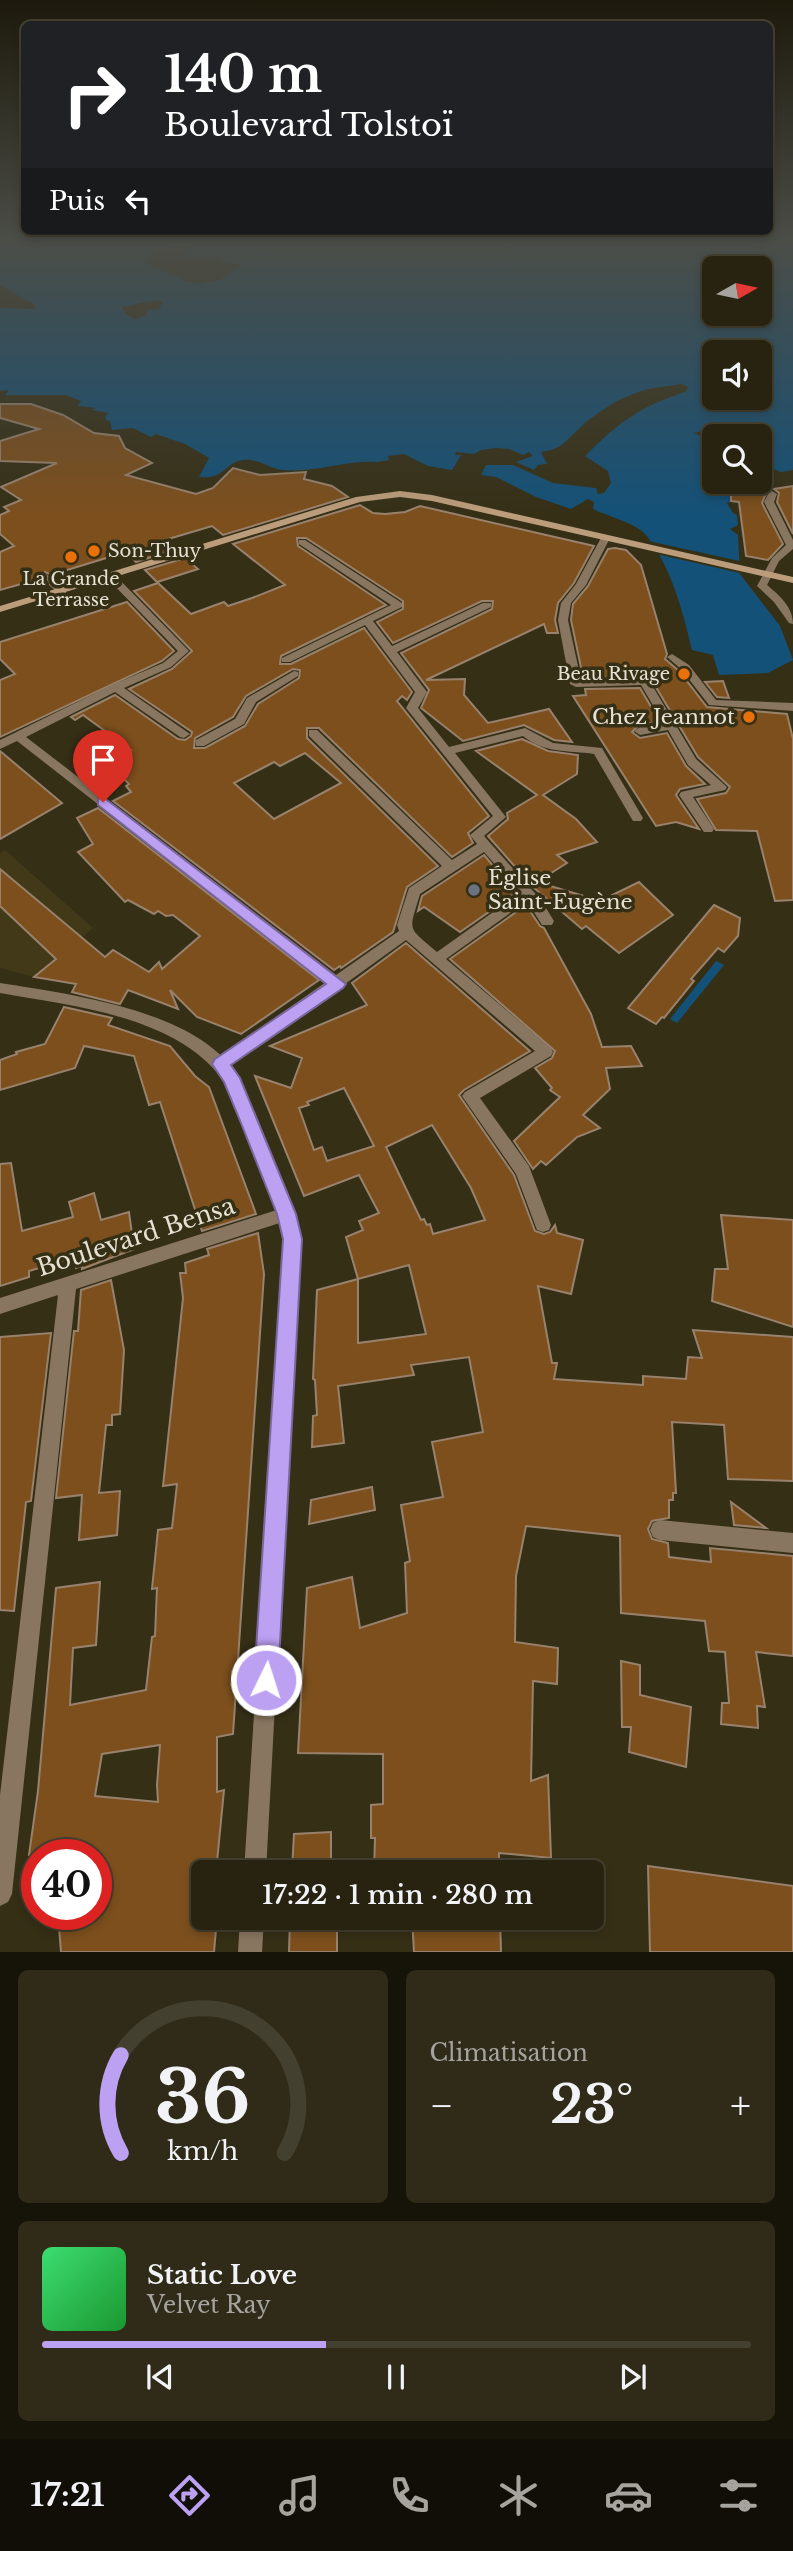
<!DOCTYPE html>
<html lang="fr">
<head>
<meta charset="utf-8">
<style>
	:root { --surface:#282310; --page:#302b19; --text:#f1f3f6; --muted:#a5a49f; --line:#444030; --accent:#bca0f2 }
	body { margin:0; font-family:"Libre Baskerville",serif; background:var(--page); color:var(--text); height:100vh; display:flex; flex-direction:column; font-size:26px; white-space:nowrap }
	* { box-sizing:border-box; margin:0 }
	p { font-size:23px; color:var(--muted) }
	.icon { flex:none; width:38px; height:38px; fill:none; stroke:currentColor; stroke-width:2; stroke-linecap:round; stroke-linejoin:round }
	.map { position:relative; height:1952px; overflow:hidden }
	.sheet { display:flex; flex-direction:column; gap:18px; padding:18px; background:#161309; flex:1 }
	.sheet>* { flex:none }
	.top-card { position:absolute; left:21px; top:21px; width:752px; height:214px; border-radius:10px; box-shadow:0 4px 10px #0003,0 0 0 2px var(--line); background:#202124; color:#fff; overflow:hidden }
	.needle { width:46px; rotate:81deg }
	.buttons { position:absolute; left:702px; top:256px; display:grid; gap:14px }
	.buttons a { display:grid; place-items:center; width:70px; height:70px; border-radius:10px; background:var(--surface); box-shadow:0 4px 10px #0003,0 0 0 2px var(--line); font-size:35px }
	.speed { position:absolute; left:21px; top:1839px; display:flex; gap:14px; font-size:35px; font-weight:700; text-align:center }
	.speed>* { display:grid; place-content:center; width:91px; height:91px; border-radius:50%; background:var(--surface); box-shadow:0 4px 10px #0003,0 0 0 2px var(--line); line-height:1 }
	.speed .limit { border:10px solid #d22; background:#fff; color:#111 }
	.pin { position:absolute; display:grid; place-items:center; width:60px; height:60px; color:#fff; margin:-72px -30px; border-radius:50% 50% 50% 0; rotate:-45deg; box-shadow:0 0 7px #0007 }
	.pin .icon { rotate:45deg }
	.me { position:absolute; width:77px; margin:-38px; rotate:4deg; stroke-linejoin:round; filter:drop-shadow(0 0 5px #0008) }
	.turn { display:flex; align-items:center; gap:24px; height:147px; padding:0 28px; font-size:32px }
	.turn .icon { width:91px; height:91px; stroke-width:2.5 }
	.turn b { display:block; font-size:49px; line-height:60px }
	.then { display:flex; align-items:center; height:66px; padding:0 28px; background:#0003; gap:14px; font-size:26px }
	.big { font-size:52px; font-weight:600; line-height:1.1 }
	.sheet .tile { flex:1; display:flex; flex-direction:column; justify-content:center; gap:10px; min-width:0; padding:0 24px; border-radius:10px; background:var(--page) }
	.sheet .dial { align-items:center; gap:0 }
	.dial svg { height:182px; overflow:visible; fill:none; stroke:var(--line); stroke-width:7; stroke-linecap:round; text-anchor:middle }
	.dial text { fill:var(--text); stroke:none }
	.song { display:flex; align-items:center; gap:21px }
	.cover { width:84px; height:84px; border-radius:10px; background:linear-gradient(135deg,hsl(140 70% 55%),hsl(130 70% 35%)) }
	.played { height:7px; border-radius:4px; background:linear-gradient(90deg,var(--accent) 40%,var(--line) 40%) }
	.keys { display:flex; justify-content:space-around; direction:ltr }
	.heat { display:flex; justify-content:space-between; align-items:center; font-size:38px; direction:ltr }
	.sheet .tiles { flex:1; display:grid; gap:18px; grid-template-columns:1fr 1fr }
	.tile:last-child { grid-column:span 2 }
	.trip { position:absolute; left:191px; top:1860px; width:413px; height:70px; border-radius:10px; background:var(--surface); box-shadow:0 4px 10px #0003,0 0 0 2px var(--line); font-weight:600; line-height:70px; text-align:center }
	.tabs { display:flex; height:112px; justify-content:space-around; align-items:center; background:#100e06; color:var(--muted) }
	.tabs .icon { width:49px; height:49px }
	.tabs .selected { color:var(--accent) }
	.tabs b { font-size:32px; color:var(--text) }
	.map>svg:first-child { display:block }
	.built { fill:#413918 }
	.water { fill:#145178; fill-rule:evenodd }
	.pier { fill:#352f16 }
	.building { fill:#7c4f1d; stroke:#98826d; stroke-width:2; fill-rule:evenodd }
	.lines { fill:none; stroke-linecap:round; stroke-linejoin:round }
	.pedestrian { fill:#897660; fill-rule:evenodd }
	.minor { fill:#897660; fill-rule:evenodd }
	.tertiary { fill:#897660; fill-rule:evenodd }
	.secondary { fill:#bc9d7b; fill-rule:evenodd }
	.route { fill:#bca0f2; stroke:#7a689d; stroke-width:2 }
	.food-dot { fill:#e8710a; stroke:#352f16; stroke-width:2.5 }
	.worship-dot { fill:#6b7280; stroke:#352f16; stroke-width:2.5 }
	.labels { text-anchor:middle; stroke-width:7; stroke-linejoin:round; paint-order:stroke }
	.far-poi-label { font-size:18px; fill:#e6e2d3; stroke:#352f16; text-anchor:start }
	.poi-label { font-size:21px; fill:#e6e2d3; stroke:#352f16; text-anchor:end }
	.near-street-label { font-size:24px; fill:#e6e2d3; stroke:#352f16 }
</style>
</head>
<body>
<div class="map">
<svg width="793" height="1953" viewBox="0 0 793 1953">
	<rect width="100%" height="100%" fill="#352f16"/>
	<!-- built -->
	<polygon class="built" points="5,850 93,928 34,977 0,968 0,853"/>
	<!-- water -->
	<g class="water">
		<path d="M0,242H793V470L781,472L771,468L772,463L766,451L760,449V436H724L702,431L694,433L714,442V481H729L730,502L727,503L733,513L737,515L738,525L730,529L738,535L740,574L780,626L793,660L768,673L719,675L713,655L692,650C683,612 671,566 646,535C636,523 607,516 593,509L594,502L588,499L571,509L536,497L496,477L481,475L486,465H513L553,483L596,488L598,494L604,493L611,483L608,471L585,456C620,421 640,407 686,391L688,387C651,382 614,399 586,423C568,438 565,449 541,452L547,464L538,465L534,470L516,462L533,456L529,452L523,455L509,449L496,448L481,450L474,454L456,452L455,455H461L452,470L428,466L404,454L388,456L389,460L377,462C346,460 315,473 284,470C269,469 259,458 242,460C225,463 224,480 199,477L209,458L185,444L156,434L151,437L133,428L112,430L110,421L106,420L105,416L109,413L92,410L96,408L78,406L81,401L66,395H5L9,390L0,391V308L35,309L34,304L0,285ZM181,245L189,249L186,256L177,258L219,256L224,262L242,265L222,279L199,284L181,280L183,279L146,263V259L159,251ZM714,268H760V313H714ZM155,300L163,302L159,309L148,310L146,316L134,319L125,313L122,307ZM714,352H760V397H714Z"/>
		<polygon points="716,961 724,965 677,1023 670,1019"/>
	</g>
	<!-- pier -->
	<g class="pier">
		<polygon points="681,384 688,387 686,391 637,410 611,429 585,456 582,455 609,427 635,407 683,388 670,388 646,394 616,405 589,424 561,451 557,450 587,421 615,402 645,390"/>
		<polygon points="644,540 744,562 744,574 652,553"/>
	</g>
	<!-- building -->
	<g class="building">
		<polygon points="0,404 31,404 63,415 94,433 119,436 125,448 152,463 126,475 196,494 213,488 233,468 260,475 306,472 304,479 332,486 348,497 223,535 212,526 165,540 176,549 136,562 126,552 51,575 45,572 39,579 0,590 0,552 14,546 0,534 0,515 9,511 4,507 21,500 1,487 57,463 0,461 0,441 39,429 0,418"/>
		<polygon points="731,481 760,481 762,492 767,491 762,503 783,544 768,560 746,556 739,502 731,501"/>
		<polygon points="793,486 793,534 777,502 779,493 774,489"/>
		<path d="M360,505L373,513L385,514L405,512L420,506L594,546L574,583L558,603L555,620L558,633H547L544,624L426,680L465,679L464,695L488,723L549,709L572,742L554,740L524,725L463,741L421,708L429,690L401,653L492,609L493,601H482L393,643L377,622L403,609V601L306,538H297L298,546L386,605L281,656L280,664H291L364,628L412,692L407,700L402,696L397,701L489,816L468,833L473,843L452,857L319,728H307V738L438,866L407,887L393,932L341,968L340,966L334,970L113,801L131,792L126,786L129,784L107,762L131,750L83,715L75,720L71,717L115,695L178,739L185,740L191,736L192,732L129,689L172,669L192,651L134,591L158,583L191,614L224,602L228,606L252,598L285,585L233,544ZM293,669L300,670L299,678L258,704L245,726L205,748H194L195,738L233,717L246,696ZM305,753L341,783L274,819L234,783L274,762L280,766Z"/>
		<polygon points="615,548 626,550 641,565 667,654 665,659 679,671 707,707 787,714 793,739 793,900 775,901 757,831 716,830 697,799 726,793 730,787 698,757 651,679 583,677 571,620 573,604 588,586 608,549"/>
		<polygon points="185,558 198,569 157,582 145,570"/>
		<polygon points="127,602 174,651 162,661 0,737 0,680 15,674 0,659 0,642"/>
		<polygon points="723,681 729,698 717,697 705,682"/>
		<polygon points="640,688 660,722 640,724 632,732 640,738 667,733 686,766 705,784 680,789 676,795 699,829 676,822 656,826 573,696 586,695 585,689"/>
		<polygon points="522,739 548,751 578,755 577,774 543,795 576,819 597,842 557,855 567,863 537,882 587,897 596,903 639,882 673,915 619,953 586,926 582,929 533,887 488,836 508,819 507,813 537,795 476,751"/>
		<polygon points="0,751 62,803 0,839"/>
		<polygon points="98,808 319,980 241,1034 197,1017 170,990 178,1009 128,990 120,1004 72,992 76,984 34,977 56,959 0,906 0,869 105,957 113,950 149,972 159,962 162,969 200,936 173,915 166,916 158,911 154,914 128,900 125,902 78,852 93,844 77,818"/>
		<polygon points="484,855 516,893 460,932 424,907 418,911 422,896"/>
		<polygon points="526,905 540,926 544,928 591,1014 602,1047 631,1046 642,1066 606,1068 610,1089 583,1115 600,1128 577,1137 546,1165 541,1161 533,1169 514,1141 560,1097 550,1090 552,1088 535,1068 552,1058 555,1051 450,959"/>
		<polygon points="714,905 740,918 738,936 724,952 718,948 691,979 694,981 664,1018 662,1017 656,1024 628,1008"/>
		<path d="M406,943L530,1051L464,1090L459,1095L514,1175L535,1231L544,1234L550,1232L555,1225L557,1233L583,1240L571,1294L538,1286L552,1363H557L554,1379L643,1385V1376L686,1379L688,1357L702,1358L693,1330L793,1337V1481L728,1479L724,1425L672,1422L676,1493H673V1500H669V1518L652,1521L648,1529L652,1539L668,1543L669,1557L711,1562L710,1548L793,1556V1656L756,1652L765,1707L757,1706L758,1728L721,1724L722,1703H729L725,1652L709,1651L705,1621L621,1613L620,1536L526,1526L516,1576L515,1642L558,1648L557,1684L533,1681L531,1781L548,1775L551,1858L499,1853V1872H374L375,1838H371V1805L383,1804V1754L298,1753L307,1588L352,1577L360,1628L407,1613L405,1563L410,1561L401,1505L443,1497L432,1442L483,1432L469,1357L411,1365L414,1375L338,1386L344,1443L312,1447L313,1416L317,1415L315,1380L313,1379L317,1290L358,1279L346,1237L363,1230L359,1221L379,1213L359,1175L304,1196L255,1076L291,1088L302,1058L270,1046L367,1005L352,983ZM344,1088L374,1146L327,1161L322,1147L314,1150L299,1108L309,1105L307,1102ZM432,1125L471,1188L485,1220L433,1234L430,1224L427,1225L424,1219L421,1220L386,1147ZM409,1265L426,1334L358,1343V1279Z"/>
		<polygon points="64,1007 112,1018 108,1025 170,1046 195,1076 209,1087 256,1214 202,1231 160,1102 149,1105 134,1056 84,1046 75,1068 0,1090 0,1060 17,1054 16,1052 45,1044"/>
		<polygon points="11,1163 22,1231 73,1217 69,1202 94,1193 101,1220 129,1212 134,1249 82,1269 82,1266 76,1268 75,1257 29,1271 29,1277 0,1286 0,1164"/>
		<polygon points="721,1215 793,1220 793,1327 712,1301 715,1269 728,1269"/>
		<path d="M258,1233L264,1274L233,1734L217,1737V1792L224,1790L216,1872H203V1918H217L214,1952H61L58,1914H96V1855H29L38,1791L56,1588L100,1582L96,1645L73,1648L70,1705L146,1690L152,1637L155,1636L157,1588L152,1589L158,1530L172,1528L177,1484L163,1486L183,1298L180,1273H186L185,1263L209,1255L207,1249ZM160,1745L157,1785L158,1802L95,1796L102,1754Z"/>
		<polygon points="111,1280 124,1350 120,1414 112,1415 112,1425 106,1425 99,1493 120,1491 117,1535 79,1540 82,1495 56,1498 74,1331 78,1331 81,1290"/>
		<polygon points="51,1333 31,1501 26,1502 14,1611 0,1610 0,1337"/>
		<polygon points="372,1487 375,1510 309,1524 311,1500"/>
		<polygon points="731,1502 766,1528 734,1525"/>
		<polygon points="621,1661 640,1665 640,1695 691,1707 686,1767 629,1752 631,1727 622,1727"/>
		<polygon points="331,1832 331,1866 292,1870 294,1834"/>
		<polygon points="648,1866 793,1886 793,1952 650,1952"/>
		<polygon points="290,1918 337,1918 337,1952 289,1952"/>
		<polygon points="412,1918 500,1918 501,1952 414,1952"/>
	</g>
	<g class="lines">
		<!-- pedestrian -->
		<g class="pedestrian">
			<polygon points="602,536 610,538 586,585 571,603 568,620 581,680 649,680 696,759 727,787 725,790 693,797 714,829 712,832 704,832 679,795 681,792 711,785 688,765 668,730 640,735 634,731 640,727 664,724 641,685 576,687 570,684 558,620 561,603 576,584"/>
			<polygon points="46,574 66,589 66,593 58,593 42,579 41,577"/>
			<polygon points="672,654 689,665 716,700 793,703 793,711 709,705 681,669 667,657"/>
		</g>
		<!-- minor -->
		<g class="minor">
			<path d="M772,491L777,494L774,502L793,540V549L779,561L767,585C780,596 793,607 793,624L789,623L774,602L757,586L772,558L786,545L764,502L769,492Z"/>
			<path d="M299,540H305L402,603V607L373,621L392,646L483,603H491V607L397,652L427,692L418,708L449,747L525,728L553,743L602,748L643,818L641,821H633L594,754C568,750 545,754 523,736L455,753L506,817L484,836L541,900L554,921L552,925H542L527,901L446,959L551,1048L553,1052L551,1056L480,1098L529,1166L551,1225L549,1230L543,1232L537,1230L516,1174L462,1096L465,1092L535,1051L406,940L345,984L343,988L337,989L226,1068L221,1070L216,1068L214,1064L216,1060L326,982L17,741L0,749V740L112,685L163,663L178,651L105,576L114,574L189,651L171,667L124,688L190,734L184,738L180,737L115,692L26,737L336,975L399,931L397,925L409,888L442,866L309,736V730H317L452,860L477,844L470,835L493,816L406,708L415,692L365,625L290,662H282V658L391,605L299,544ZM484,852L520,893L437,952C406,926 409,932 420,894Z"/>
			<polygon points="294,671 298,672 298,676 256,702 244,724 204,746 196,746 196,740 235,719 247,698"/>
			<polygon points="286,1207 292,1209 294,1214 292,1219 76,1289 12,1894 8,1902 0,1906 0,1795 58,1295 0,1314 0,1298"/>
			<polygon points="660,1520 793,1533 793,1553 660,1540 653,1537 650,1530 653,1523"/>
		</g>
		<!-- tertiary -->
		<g class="tertiary">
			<path d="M0,983C69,994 197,1010 237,1075C250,1096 256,1122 266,1144C278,1175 292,1206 300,1239L266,1872H244L284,1239C276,1206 262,1175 250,1144C242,1125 235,1095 223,1080C176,1016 73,1006 0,993Z"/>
			<polygon points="240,1918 264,1918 262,1953 238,1953"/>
		</g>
		<!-- secondary -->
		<polygon class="secondary" points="400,491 432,495 793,577 793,583 432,501 400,497 360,502 0,612 0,606 356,497"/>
	</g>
	<!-- sky -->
	<linearGradient id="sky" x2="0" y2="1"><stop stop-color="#1d1a0c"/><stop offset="0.47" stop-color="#4b4d47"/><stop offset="1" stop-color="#4b4d47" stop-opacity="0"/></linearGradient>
	<rect width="793" height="515" fill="url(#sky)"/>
	<!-- route -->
	<polygon class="route" points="103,797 346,984 343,988 231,1065 240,1078 296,1214 302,1239 278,1680 275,1688 266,1692 258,1688 254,1680 283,1239 277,1214 241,1123 224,1082 212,1064 215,1059 326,984 98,805 98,799"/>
	<!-- markers -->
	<g class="food-dot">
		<circle cx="94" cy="551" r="7"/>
		<circle cx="71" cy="557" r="7"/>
		<circle cx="684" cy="674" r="7"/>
		<circle cx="749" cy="717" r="7"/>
	</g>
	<circle class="worship-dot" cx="474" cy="890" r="7"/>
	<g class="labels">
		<!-- far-poi labels -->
		<g class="far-poi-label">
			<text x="108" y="557">Son-Thuy</text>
			<text x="71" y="585" text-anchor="middle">La Grande<tspan x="71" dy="21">Terrasse</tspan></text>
			<text x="670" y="680" text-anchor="end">Beau Rivage</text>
		</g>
		<!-- poi labels -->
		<g class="poi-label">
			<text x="735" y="724">Chez Jeannot</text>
			<text x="488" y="885" text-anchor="start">Église<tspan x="488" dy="24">Saint-Eugène</tspan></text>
		</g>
		<!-- near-street labels -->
		<g class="near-street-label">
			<text transform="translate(136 1237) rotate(-18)" y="8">Boulevard Bensa</text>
		</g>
	</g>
</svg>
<div class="buttons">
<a><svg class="needle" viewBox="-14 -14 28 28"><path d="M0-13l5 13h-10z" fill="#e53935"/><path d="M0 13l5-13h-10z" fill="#a5a49f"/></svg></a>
<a><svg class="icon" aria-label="sound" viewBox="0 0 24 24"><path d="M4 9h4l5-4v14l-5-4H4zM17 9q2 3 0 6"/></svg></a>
<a><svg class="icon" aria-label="search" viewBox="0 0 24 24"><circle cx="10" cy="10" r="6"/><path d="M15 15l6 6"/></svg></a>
</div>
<div class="speed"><div class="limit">40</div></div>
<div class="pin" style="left:103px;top:802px;background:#d93025"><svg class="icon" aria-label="arrive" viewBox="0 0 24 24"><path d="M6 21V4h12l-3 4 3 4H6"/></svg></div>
<svg class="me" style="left:266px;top:1680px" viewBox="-20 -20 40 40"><circle r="17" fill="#bca0f2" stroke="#fff" stroke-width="3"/><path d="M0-11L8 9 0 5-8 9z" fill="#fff"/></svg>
<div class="trip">17:22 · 1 min · 280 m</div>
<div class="top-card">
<div class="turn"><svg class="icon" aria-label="right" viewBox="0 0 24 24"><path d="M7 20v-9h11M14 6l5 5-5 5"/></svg><div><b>140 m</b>Boulevard Tolstoï</div></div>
<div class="then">Puis<svg class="icon" aria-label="left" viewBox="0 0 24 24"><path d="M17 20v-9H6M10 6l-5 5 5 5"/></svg></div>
</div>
</div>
<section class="sheet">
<div class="tiles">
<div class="tile dial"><svg viewBox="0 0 100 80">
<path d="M14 69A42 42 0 1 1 86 69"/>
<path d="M14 69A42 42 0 0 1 14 26" stroke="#bca0f2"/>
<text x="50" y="56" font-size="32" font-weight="700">36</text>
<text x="50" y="72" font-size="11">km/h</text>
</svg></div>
<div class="tile"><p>Climatisation</p>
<div class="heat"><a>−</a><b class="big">23°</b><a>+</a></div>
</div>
<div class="tile">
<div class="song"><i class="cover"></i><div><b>Static Love</b><p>Velvet Ray</p></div></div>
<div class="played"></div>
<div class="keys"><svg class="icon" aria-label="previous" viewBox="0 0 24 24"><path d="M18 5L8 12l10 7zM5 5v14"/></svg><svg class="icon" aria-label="pause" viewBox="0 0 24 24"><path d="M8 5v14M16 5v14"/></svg><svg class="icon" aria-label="next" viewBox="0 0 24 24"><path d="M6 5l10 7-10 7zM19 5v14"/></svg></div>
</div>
</div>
</section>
<nav class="tabs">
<b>17:21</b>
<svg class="icon selected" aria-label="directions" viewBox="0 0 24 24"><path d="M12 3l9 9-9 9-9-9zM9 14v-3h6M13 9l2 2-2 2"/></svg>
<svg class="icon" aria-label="music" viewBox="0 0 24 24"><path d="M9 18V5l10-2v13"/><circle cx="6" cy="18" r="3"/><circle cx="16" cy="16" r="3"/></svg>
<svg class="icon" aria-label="phone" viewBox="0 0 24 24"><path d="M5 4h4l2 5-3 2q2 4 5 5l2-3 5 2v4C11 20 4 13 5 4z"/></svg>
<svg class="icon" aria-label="climate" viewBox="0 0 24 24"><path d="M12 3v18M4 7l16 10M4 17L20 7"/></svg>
<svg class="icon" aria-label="car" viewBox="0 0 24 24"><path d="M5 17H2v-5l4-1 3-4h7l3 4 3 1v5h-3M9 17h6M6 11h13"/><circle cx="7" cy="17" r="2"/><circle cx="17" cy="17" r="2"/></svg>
<svg class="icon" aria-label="filters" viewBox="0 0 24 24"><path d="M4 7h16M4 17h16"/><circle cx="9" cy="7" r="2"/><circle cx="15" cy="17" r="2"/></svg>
</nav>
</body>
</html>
